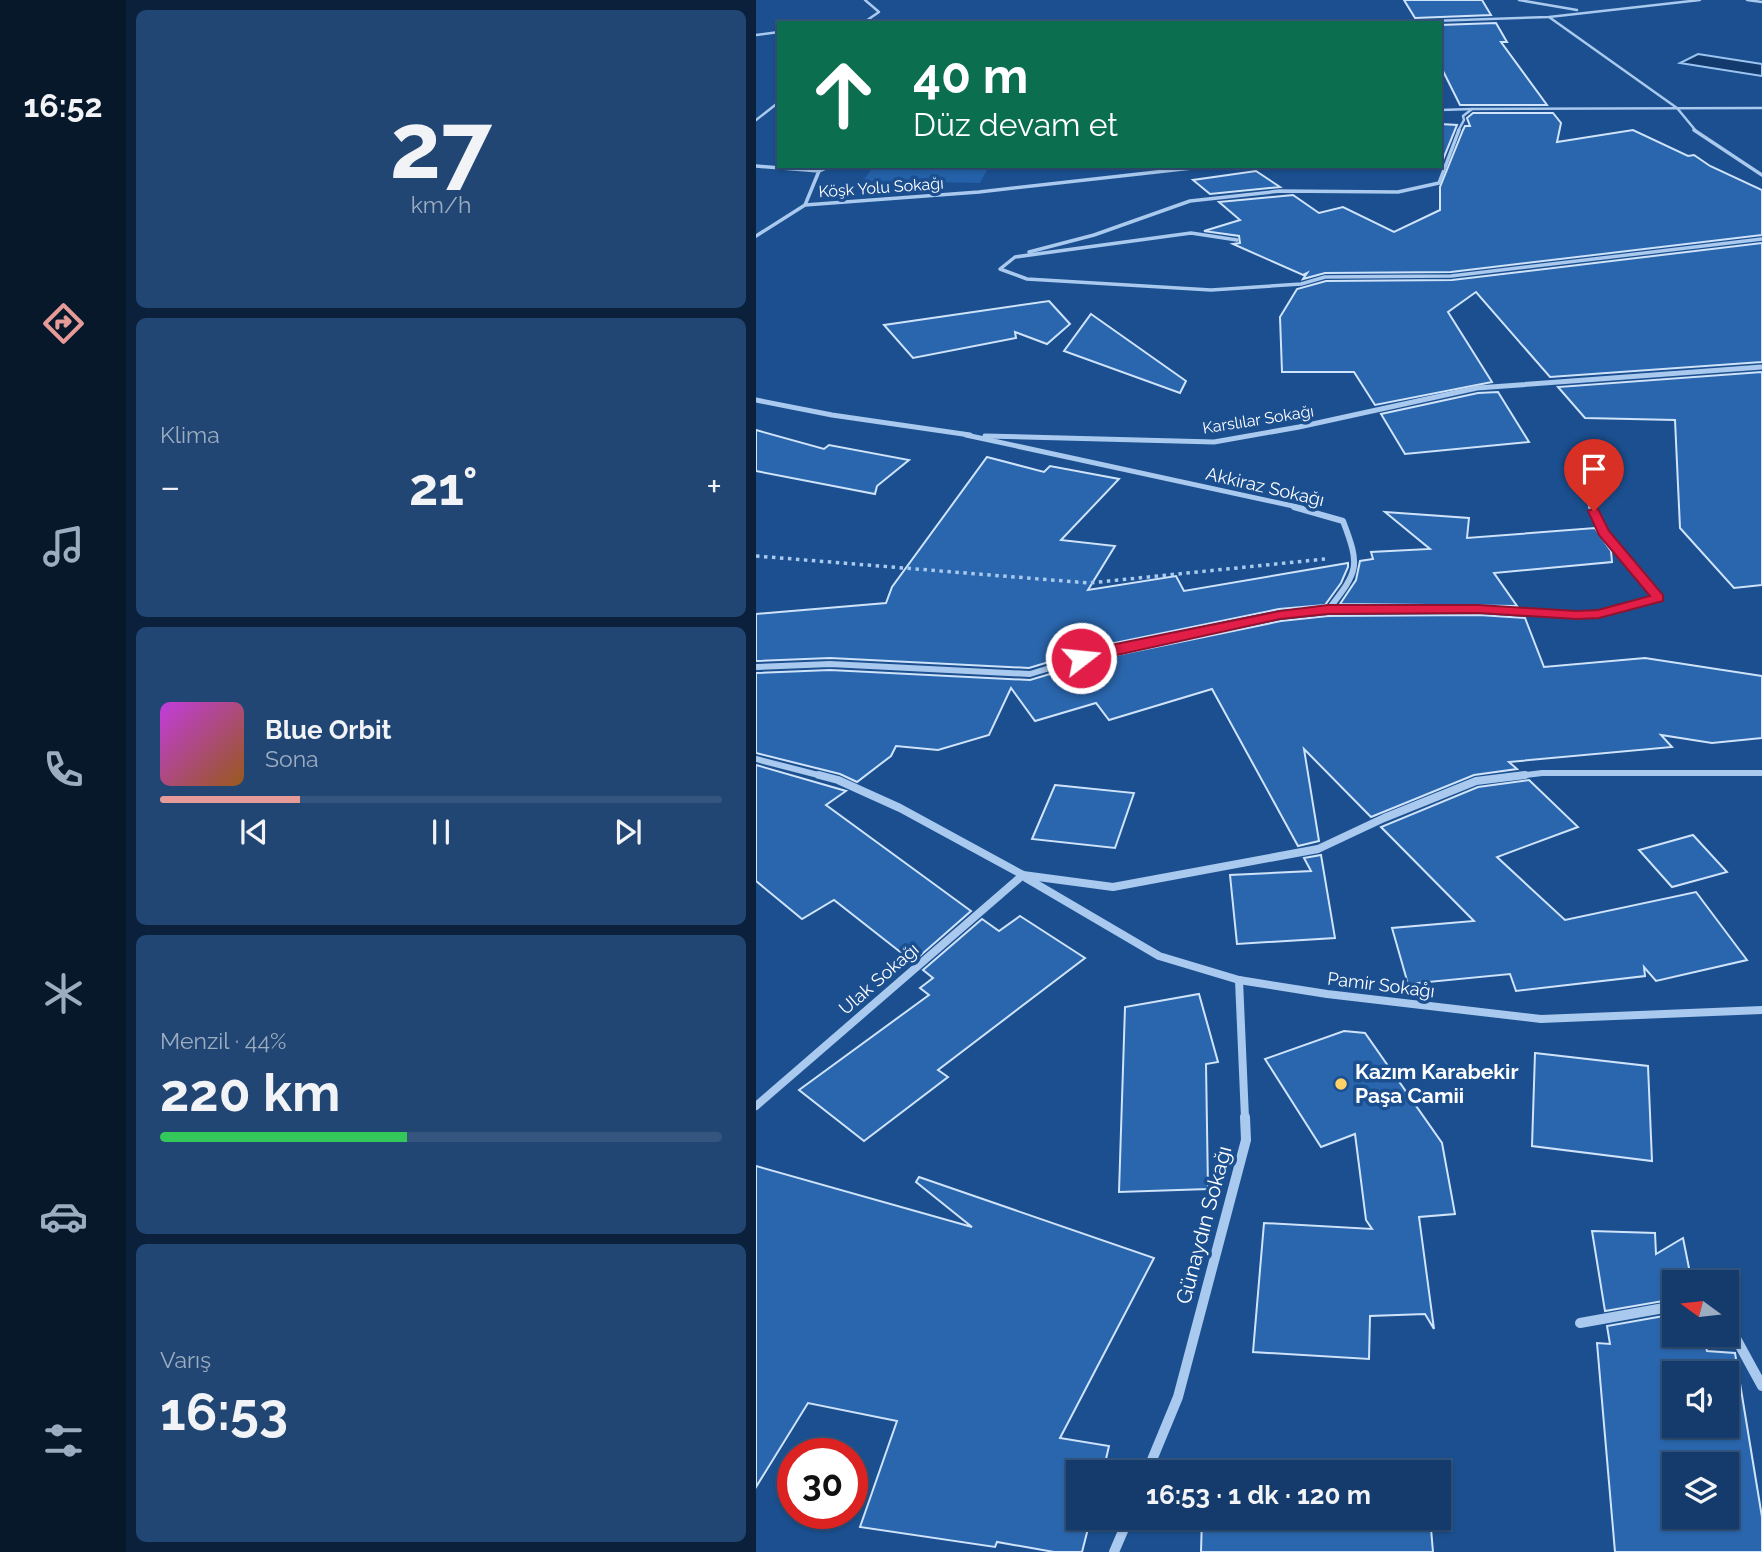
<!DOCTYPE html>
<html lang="tr">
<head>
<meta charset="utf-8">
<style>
	:root { --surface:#143b6b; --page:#214673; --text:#f1f3f6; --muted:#9dadc1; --line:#33557e; --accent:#e69b98 }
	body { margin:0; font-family:Raleway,sans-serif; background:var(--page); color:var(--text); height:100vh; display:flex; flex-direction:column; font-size:26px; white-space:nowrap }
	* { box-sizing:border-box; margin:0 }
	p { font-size:23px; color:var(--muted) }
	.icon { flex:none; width:38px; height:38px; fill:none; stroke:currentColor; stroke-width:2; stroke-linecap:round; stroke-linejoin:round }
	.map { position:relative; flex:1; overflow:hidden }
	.sheet { display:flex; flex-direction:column; gap:10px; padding:10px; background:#0b203b; width:630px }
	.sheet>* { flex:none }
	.hud { position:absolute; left:21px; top:21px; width:665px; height:147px; border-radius:0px; box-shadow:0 2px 5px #0004,0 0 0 2px var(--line); background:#0b6e4f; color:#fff; overflow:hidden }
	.needle { width:46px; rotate:285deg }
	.buttons { position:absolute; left:906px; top:1270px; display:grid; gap:14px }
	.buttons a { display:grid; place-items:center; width:77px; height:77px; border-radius:0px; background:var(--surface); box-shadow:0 2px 5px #0004,0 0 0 2px var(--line); font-size:35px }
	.speed { position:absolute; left:21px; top:1438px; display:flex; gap:14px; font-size:35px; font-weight:700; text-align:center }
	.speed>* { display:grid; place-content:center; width:91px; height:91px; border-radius:50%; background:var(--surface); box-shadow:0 2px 5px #0004,0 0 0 2px var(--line); line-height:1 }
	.speed .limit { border:10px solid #d22; background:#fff; color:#111 }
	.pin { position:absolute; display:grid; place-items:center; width:60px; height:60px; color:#fff; margin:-72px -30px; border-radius:50% 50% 50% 0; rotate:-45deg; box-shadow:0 0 7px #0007 }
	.pin .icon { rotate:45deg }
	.me { position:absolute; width:77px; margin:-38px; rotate:74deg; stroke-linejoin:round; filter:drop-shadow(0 0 5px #0008) }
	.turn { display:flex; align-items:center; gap:24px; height:147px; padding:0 21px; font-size:32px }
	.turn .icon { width:91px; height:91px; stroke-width:2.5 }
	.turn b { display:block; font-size:49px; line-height:60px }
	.big { font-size:52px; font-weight:700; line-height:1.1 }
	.sheet .widget { flex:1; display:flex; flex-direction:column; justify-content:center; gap:10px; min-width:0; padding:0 24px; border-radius:10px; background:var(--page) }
	.sheet .dial { align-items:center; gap:0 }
	.dial b { font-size:91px; line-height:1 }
	.song { display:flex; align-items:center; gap:21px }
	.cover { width:84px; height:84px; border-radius:10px; background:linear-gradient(135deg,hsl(290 70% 55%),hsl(30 70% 35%)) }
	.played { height:7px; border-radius:4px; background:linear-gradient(90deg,var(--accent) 25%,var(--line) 25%) }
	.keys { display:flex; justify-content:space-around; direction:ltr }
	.heat { display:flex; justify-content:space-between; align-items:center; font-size:38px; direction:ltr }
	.charge { height:10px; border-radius:5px; background:linear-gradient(90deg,#34c759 44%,var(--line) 0) }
	.trip { position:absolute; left:310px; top:1460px; width:385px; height:70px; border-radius:0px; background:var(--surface); box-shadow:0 2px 5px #0004,0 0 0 2px var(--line); font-weight:700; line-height:70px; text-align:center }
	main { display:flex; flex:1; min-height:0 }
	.menu { display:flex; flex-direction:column; width:126px; justify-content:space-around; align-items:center; background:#08182b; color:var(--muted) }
	.menu .icon { width:49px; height:49px }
	.menu .active { color:var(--accent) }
	.menu b { font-size:32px; color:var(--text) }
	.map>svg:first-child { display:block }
	.green { fill:#2461a8 }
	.water { fill:#123a6d; stroke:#9cc4f0; stroke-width:2 }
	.building { fill:#2a66ad; stroke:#cfe3fa; stroke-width:2; fill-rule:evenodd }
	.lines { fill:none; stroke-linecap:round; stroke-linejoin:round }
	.path { stroke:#a9c9ee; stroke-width:3.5; stroke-dasharray:3.5 4.5; stroke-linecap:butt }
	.minor-far5 { stroke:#a9c9ee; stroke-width:2.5 }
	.minor-far4 { stroke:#a9c9ee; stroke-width:3.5 }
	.minor-far3 { stroke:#a9c9ee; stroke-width:5 }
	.minor-far2 { stroke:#a9c9ee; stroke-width:6 }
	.minor-far1 { stroke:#a9c9ee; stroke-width:8 }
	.minor { stroke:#a9c9ee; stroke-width:10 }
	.route { fill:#e11d48; stroke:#92132f; stroke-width:2 }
	.poi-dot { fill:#ffd166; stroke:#1b4f8f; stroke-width:2.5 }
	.labels { text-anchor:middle; stroke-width:7; stroke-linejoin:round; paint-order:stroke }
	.far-street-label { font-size:16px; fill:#fff; stroke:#1b4f8f }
	.street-label { font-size:18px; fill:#fff; stroke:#1b4f8f }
	.near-poi-label { font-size:21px; font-weight:bold; fill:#fff; stroke:#1b4f8f; text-anchor:start }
	.near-street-label { font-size:21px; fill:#fff; stroke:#1b4f8f }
</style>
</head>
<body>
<main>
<nav class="menu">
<b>16:52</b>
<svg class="icon active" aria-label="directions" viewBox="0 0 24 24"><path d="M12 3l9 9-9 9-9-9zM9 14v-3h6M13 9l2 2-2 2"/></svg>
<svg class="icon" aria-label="music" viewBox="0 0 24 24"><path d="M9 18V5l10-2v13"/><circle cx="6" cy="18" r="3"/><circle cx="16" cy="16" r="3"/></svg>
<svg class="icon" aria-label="phone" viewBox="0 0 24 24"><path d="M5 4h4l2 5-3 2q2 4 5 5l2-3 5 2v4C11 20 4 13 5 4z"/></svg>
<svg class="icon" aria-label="climate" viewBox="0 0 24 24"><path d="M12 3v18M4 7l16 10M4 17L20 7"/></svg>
<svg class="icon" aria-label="car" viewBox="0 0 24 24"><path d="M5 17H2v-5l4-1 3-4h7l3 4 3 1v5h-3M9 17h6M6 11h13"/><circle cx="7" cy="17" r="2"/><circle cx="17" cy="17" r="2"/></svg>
<svg class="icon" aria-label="filters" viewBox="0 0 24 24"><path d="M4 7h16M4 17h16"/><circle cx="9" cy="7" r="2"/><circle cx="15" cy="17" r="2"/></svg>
</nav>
<section class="sheet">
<div class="widget dial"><b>27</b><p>km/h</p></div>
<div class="widget"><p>Klima</p>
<div class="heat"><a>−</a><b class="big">21°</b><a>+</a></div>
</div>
<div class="widget">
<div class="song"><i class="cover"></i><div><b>Blue Orbit</b><p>Sona</p></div></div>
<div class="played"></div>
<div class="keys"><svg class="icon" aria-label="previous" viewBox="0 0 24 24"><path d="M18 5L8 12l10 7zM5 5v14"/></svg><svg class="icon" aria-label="pause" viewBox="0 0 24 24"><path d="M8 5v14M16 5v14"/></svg><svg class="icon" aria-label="next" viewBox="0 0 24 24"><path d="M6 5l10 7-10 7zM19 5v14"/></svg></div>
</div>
<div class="widget"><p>Menzil · 44%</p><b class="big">220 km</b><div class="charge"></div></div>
<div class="widget"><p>Varış</p><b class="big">16:53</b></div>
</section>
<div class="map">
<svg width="1006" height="1552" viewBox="0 0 1006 1552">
	<rect width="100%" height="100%" fill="#1b4f8f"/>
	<!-- green -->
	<polygon class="green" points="118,166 233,166 224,183 107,181"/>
	<!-- water -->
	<polygon class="water" points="942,54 1006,64 1006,76 924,63"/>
	<!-- building -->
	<g class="building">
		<polygon points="648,0 726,0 735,15 659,18"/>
		<polygon points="740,23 751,42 745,42 791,105 704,105 684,65 684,25"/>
		<polygon points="717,113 797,113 805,123 801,142 877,130 932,156 938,155 954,166 1006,190 1006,235 695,272 569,273 547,279 551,273 547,275 477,244 484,243 483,236 448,231 484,220 463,202 537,195 563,213 587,207 638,232 684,210 684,187 707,130 709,126 714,126 711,118"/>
		<polygon points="684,124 701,125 684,167"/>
		<polygon points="500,171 524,187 454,194 437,180"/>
		<polygon points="1006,243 1006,362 794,377 720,292 692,312 736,382 619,405 598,372 526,372 524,317 541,289 570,281 696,280"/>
		<polygon points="293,301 314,324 291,344 259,332 260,338 157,358 128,325"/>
		<polygon points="335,314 430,381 424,393 308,351"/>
		<polygon points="1006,372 1006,585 978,588 924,528 919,420 829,418 802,387"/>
		<polygon points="742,392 773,442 649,454 625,414 722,393"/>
		<polygon points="0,430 68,449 73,445 153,460 121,486 119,494 0,471"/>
		<polygon points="231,457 288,472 294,466 363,479 305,540 359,546 332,590 420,576 428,591 592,563 592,567 585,583 569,605 523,609 349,645 273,668 74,658 0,661 0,614 130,603 136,587"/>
		<polygon points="629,512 713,518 711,538 839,528 855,551 856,562 738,573 761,606 584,604 600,580 604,561 617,559 615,552 674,549"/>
		<polygon points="723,615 769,618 788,667 889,658 1006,676 1006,738 956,743 905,735 916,747 753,762 761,769 718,775 615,817 548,749 563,841 542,846 456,689 353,720 340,703 279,721 255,688 233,735 182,750 140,746 135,756 101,782 84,774 0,753 0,673 74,670 274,680 351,657 525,621 572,616"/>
		<polygon points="0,765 90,791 70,805 215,911 157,962 78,900 46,919 0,881"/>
		<polygon points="773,780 822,827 741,857 809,920 940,892 991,960 900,981 888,967 889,976 760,991 754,974 652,984 636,928 718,921 625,827 722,787"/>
		<polygon points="299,785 378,793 359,848 276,839"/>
		<polygon points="937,835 971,872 916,887 883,850"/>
		<polygon points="565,855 579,938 481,944 474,875 555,871 548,858"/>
		<polygon points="264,916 329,958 182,1070 192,1077 108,1141 43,1090 173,995 164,988 177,978 167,970 226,919 243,931"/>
		<polygon points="443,994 462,1062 450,1064 452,1189 363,1192 369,1007"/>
		<polygon points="588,1031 609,1033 686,1143 699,1214 663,1217 678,1329 669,1314 614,1316 613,1359 497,1352 508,1223 616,1229 610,1220 599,1134 565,1147 509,1059"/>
		<polygon points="779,1053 892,1066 896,1161 776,1146"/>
		<polygon points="0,1166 216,1227 160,1182 163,1177 398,1258 304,1438 353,1446 347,1472 322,1472 322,1517 335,1517 326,1552 298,1552 241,1542 239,1547 104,1527 141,1421 52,1403 0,1487"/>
		<polygon points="836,1231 899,1233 900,1254 927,1238 936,1283 919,1283 919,1299 849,1311"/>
		<path d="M919,1314V1335H947L951,1351L979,1353L1006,1517V1552H859L841,1343L854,1344L851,1326ZM919,1374H971V1426H919ZM919,1465H971V1517H919Z"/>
		<polygon points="669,1464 669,1472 447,1472 447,1466"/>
		<polygon points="446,1517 674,1517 677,1552 445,1552"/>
	</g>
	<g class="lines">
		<!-- path -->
		<polyline class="path" points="0,556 333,583 569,559"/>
		<!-- minor-far5 -->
		<g class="minor-far5">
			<polyline points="763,0 821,10"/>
			<polyline points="991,0 1006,2"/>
			<polyline points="793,17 921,108 940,131"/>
			<polyline points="107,23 123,12 109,0"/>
			<polyline points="617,23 793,17 944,0"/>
			<polyline points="0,35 23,32"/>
			<polyline points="684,110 716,109"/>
			<polyline points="0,120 23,102"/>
			<polyline points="702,131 708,120 707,116 716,109 1006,108"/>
		</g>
		<!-- minor-far4 -->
		<g class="minor-far4">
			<polyline points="938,130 1006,175"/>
			<polyline points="0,166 63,171 49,205 0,236"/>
			<polyline points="63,171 75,166"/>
			<polyline points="49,205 223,192 454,166"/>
			<polyline points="481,240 435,233 259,257 244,269 271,279 455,290 545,284 569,277 695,276 1006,239"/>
			<polyline points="273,252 338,235 434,201 524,191 642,192 683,183 703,130"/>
		</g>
		<!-- minor-far3 -->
		<g class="minor-far3">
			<polyline points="0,400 76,415 214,435"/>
			<polyline points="210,435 546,508"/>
			<polyline points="229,436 458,442 543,427 721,388 1006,367"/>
			<polyline points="828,491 836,508"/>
		</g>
		<!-- minor-far2 -->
		<g class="minor-far2">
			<polyline points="572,610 723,609 821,615 843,614 902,598 847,532 835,507"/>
			<path d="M0,667L74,664L274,674L350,651L524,615L572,610C602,571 605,568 587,521L538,507"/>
			<polyline points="0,759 70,777"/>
			<polyline points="754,777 786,773 1006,773"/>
		</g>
		<!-- minor-far1 -->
		<g class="minor-far1">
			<polyline points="63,775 82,780 144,808 267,875 357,887 562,849 628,818 720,781 769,775"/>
			<polyline points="270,878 403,956 483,980 571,994 785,1019 1006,1010"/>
			<polyline points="483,980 489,1118"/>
			<polyline points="0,1106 267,875"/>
		</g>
		<!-- minor -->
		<g class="minor">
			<polyline points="971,1322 1006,1386"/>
			<polyline points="824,1323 919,1306"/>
			<polyline points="391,1472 422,1397 490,1140 489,1117"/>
			<polyline points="358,1552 373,1517"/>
		</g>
	</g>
	<!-- route -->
	<polygon class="route" points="838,508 842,509 853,531 907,595 907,601 843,618 821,619 723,613 572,614 524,619 325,663 318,658 320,655 350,646 524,611 572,605 723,605 821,611 842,610 894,596 843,535 832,511"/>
	<!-- markers -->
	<circle class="poi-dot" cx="585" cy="1084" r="7"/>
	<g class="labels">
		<!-- far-street labels -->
		<g class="far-street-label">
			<text transform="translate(125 187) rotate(-4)" y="6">Köşk Yolu Sokağı</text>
			<text transform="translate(502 419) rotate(-9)" y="6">Karslılar Sokağı</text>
		</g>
		<!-- street labels -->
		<g class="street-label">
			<text transform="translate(509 487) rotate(13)" y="6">Akkiraz Sokağı</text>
			<text transform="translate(123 979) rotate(-41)" y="6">Ulak Sokağı</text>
			<text transform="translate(625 985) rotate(7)" y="6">Pamir Sokağı</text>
		</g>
		<!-- near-poi labels -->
		<g class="near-poi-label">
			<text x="599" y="1079">Kazım Karabekir<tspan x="599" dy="24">Paşa Camii</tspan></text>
		</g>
		<!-- near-street labels -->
		<g class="near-street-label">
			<text transform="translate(448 1225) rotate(-75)" y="7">Günaydın Sokağı</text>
		</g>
	</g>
</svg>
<div class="buttons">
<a><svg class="needle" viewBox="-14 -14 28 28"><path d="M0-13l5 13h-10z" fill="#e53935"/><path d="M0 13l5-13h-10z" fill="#9dadc1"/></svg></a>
<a><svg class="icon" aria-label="sound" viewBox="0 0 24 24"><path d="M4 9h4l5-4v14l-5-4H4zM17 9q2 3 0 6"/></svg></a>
<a><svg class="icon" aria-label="layers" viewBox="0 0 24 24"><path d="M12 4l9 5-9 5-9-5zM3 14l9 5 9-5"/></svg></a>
</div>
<div class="speed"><div class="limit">30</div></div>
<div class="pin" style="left:838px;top:511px;background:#d93025"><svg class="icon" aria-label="arrive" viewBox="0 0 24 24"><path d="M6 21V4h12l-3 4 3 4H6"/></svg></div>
<svg class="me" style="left:325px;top:658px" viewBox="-20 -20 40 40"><circle r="17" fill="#e11d48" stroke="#fff" stroke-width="3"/><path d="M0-11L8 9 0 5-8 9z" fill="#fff"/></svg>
<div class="trip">16:53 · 1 dk · 120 m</div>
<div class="hud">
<div class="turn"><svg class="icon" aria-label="ahead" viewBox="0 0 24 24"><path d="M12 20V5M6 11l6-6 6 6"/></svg><div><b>40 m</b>Düz devam et</div></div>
</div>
</div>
</main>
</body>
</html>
